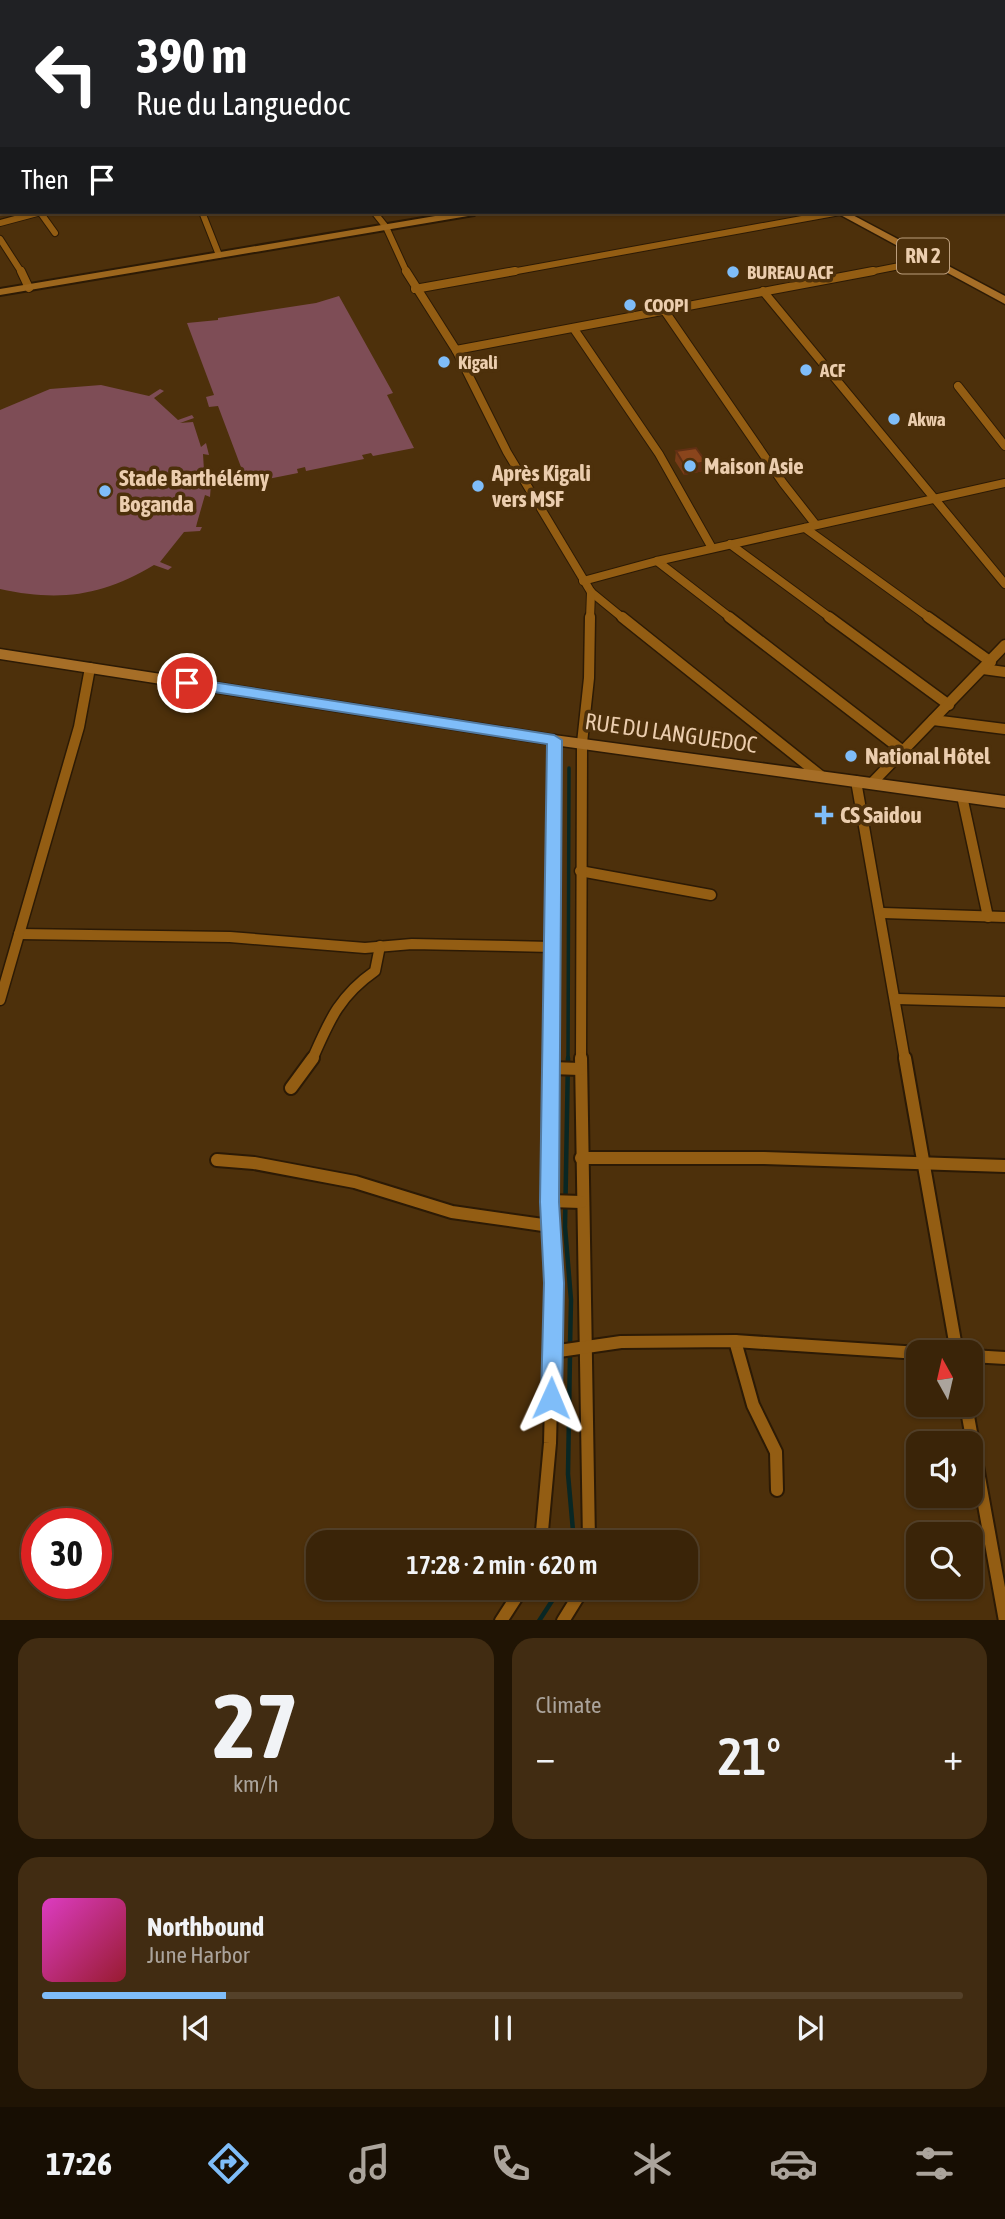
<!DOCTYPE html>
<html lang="en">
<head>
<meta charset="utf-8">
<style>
	:root { --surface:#3a2408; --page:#412c12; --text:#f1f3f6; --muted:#aba49c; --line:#544129; --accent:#7fbdf9 }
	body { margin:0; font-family:"Asap Condensed",sans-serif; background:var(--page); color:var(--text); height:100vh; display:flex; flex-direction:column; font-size:26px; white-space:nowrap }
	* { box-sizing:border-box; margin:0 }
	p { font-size:23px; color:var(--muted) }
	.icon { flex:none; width:38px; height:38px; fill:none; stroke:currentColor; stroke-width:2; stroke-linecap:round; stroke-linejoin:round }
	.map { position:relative; height:1620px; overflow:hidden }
	.drawer { display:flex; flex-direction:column; gap:18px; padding:18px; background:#201404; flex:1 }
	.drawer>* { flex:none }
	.guide { position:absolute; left:0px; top:0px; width:1006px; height:214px; box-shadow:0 2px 5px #0004,0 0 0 2px var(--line); background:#202124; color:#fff; overflow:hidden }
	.needle { width:46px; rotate:352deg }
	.buttons { position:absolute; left:906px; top:1340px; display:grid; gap:14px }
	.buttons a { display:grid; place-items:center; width:77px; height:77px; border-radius:14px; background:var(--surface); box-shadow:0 2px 5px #0004,0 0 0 2px var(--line); font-size:35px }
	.speed { position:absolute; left:21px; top:1508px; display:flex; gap:14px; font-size:35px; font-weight:700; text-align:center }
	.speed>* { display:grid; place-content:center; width:91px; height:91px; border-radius:50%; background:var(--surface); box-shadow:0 2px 5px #0004,0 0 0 2px var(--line); line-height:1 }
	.speed .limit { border:10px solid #d22; background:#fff; color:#111 }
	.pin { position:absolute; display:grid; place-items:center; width:60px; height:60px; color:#fff; margin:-30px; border:4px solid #fff; border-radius:50%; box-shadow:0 2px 7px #0007 }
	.me { position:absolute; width:77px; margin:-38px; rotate:1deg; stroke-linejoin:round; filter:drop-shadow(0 0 5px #0008) }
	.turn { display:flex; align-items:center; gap:24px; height:147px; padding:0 21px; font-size:32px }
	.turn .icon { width:91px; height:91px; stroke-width:2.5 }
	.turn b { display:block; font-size:49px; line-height:60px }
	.then { display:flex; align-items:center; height:66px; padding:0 21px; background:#0003; gap:14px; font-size:26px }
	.big { font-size:52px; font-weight:600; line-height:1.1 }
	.drawer .tile { flex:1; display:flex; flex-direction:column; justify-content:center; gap:10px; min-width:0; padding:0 24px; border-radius:21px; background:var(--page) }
	.drawer .dial { align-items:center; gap:0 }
	.dial b { font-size:91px; line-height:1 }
	.song { display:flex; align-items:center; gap:21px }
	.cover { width:84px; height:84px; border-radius:10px; background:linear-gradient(135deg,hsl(310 70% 55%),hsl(350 70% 35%)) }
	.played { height:7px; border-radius:4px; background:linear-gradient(90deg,var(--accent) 20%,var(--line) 20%) }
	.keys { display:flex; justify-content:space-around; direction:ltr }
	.heat { display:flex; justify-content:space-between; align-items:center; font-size:38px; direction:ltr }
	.drawer .tiles { flex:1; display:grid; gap:18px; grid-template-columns:1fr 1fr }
	.tile:last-child { grid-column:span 2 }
	.trip { position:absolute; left:306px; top:1530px; width:392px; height:70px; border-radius:21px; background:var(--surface); box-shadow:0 2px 5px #0004,0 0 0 2px var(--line); font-weight:600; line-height:70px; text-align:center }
	.tab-bar { display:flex; height:112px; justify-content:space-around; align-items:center; background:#170e03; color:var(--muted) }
	.tab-bar .icon { width:49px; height:49px }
	.tab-bar .on { color:var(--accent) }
	.tab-bar b { font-size:32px; color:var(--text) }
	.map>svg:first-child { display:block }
	.green { fill:#7e4d56 }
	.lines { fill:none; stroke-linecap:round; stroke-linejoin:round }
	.stream-far1 { stroke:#092724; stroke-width:3.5 }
	.stream { stroke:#092724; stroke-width:4.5 }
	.street-far3-casing { stroke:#2c1a05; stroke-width:8 }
	.street-far2-casing { stroke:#2c1a05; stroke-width:10 }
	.street-far1-casing { stroke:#2c1a05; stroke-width:13 }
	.street-casing { stroke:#2c1a05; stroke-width:16 }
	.secondary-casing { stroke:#2c1a05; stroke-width:4 }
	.primary-casing { stroke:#2c1a05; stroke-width:3 }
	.street-far3 { stroke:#935d13; stroke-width:6 }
	.street-far2 { stroke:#935d13; stroke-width:8 }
	.street-far1 { stroke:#935d13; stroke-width:10 }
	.street { stroke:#935d13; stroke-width:12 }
	.secondary { fill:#9c661d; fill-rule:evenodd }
	.primary { fill:#a66e27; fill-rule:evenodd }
	.wall { fill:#773b18 }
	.shaded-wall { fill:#613014 }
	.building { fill:#8a451c; stroke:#613014; stroke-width:2 }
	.route { fill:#7fbdf9; stroke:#537ba2; stroke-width:2 }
	.poi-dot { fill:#7fbdf9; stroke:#4d300b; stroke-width:2.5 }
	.labels { text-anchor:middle; stroke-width:7; stroke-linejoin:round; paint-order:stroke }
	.far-poi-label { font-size:19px; font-weight:bold; fill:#ebcdae; stroke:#4d300b; text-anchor:start }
	.shield { fill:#4d300b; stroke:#bc9e7d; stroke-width:2 }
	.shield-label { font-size:21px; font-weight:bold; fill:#ebcdae }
	.poi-label { font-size:23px; font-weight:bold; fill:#ebcdae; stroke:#4d300b; text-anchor:start }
	.street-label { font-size:23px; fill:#ebcdae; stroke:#4d300b }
</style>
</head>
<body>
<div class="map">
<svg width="1005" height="1621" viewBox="0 0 1005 1621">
	<rect width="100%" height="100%" fill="#4d300b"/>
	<!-- green -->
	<g class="green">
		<polygon points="339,296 393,393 387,395 414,448 373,456 371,453 362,455 364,459 306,471 305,467 297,469 298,473 247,483 218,406 209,407 206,397 214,395 187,323 218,320 218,318 316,303"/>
		<path d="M101,385L149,396L160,389L164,391L154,398L178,420L192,415L194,418L180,423L193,422L201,447L206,443L209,455L203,454L205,487L211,484L210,497L205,495L197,523L196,527H202L200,531L184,532L160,562L172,567L168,570L154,565C103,596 59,602 0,589V410L50,389Z"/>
	</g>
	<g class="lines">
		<!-- stream-far1 -->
		<polyline class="stream-far1" points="568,1060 569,768"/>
		<!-- stream -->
		<g class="stream">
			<polyline points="568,1058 565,1227 571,1300 570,1346"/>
			<polyline points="570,1354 568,1474 574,1542"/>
			<polyline points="539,1621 561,1587"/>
		</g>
		<defs>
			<g id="street-far3">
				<polyline points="162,0 165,2"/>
				<polyline points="301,0 303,2"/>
				<polyline points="558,0 561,2"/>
				<polyline points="636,0 639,2"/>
				<polyline points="728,0 732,2"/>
				<polyline points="835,0 838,2"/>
				<polyline points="986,0 993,2"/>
				<polyline points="506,2 511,0"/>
				<polyline points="40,212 55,233"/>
				<polyline points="202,212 219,255"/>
				<polyline points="374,212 386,227 407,273"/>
				<polyline points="0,223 41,212"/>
				<polyline points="0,239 22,273"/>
				<polyline points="506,273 840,212"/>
				<polyline points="864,273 930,260"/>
			</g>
			<g id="street-far2">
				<polyline points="21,271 29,288"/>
				<polyline points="406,271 456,350 507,452 591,592 624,619"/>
				<polyline points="415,289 515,271"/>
				<polyline points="763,291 1005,584"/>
				<polyline points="664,310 783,483 816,525"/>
				<polyline points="574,329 659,454 712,548"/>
				<polyline points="456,350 873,271"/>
				<polyline points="958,386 1005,446"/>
				<polyline points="805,528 931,619"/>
				<polyline points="730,544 832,619"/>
				<polyline points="657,561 732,619"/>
				<polyline points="583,581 657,561 1005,483"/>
				<polyline points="590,619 591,592"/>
			</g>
			<g id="street-far1">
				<polyline points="622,617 821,776"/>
				<polyline points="729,617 903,751"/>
				<polyline points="829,617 949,705"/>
				<polyline points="928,617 991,662"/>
				<polyline points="983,669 1005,672"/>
				<polyline points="933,720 1005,729"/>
				<polyline points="856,781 905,1060"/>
				<polyline points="872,783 1005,645"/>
				<polyline points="962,796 988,917"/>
				<polyline points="580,871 711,895"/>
				<polyline points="883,913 1005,917"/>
				<polyline points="19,934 230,937 365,948 412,944 552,947"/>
				<polyline points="897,999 1005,1002"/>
				<polyline points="0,1000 79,727 90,668"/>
				<path d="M312,1060C329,1021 339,996 375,971L380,946"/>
				<polyline points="551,1060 554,740"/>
				<polyline points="581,1060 582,743 589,678 590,617"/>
			</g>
			<g id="street">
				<polyline points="581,1058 589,1542"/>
				<polyline points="905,1058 957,1353"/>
				<polyline points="551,1068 580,1069"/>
				<polyline points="291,1088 313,1058"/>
				<polyline points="581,1158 764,1158 1005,1166"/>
				<polyline points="217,1160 254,1163 355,1182 452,1212 550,1226"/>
				<polyline points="550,1201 581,1202"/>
				<polyline points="735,1341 753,1405 776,1452 777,1490"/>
				<polyline points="552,1352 621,1342 735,1341 919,1353"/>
				<polyline points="971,1356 1005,1358"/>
				<polyline points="966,1405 1005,1621"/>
				<polyline points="541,1542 550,1443 554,1283 550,1201 551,1058"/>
				<polyline points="501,1621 523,1587"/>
				<polyline points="563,1621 584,1587"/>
			</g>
			<g id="secondary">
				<polygon points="323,0 335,0 321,2"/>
				<polygon points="0,86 2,86 0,92"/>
				<rect x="1004" y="187" width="1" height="6"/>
				<polygon points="459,212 479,212 474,215 0,295 0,289"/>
			</g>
			<g id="primary">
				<polygon points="445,0 455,0 456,2 446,2"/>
				<polygon points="835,212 847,212 1005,296 1005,304"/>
				<polygon points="0,649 554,735 1005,796 1005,808 554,745 0,659"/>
			</g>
		</defs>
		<!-- street-far3 casing -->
		<use href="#street-far3" class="street-far3-casing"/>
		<!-- street-far2 casing -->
		<use href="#street-far2" class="street-far2-casing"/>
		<!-- street-far1 casing -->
		<use href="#street-far1" class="street-far1-casing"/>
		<!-- street casing -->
		<use href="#street" class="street-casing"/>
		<!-- secondary casing -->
		<use href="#secondary" class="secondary-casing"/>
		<!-- primary casing -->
		<use href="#primary" class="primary-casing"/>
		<!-- street-far3 -->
		<use href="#street-far3" class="street-far3"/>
		<!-- street-far2 -->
		<use href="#street-far2" class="street-far2"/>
		<!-- street-far1 -->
		<use href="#street-far1" class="street-far1"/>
		<!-- street -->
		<use href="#street" class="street"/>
		<!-- secondary -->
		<use href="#secondary" class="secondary"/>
		<!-- primary -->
		<use href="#primary" class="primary"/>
	</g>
	<!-- wall -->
	<polygon class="wall" points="676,451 706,462 704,471 684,475 675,461"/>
	<!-- shaded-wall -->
	<polygon class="shaded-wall" points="706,462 704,471 684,475 685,466"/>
	<!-- building -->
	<polygon class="building" points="696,448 706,462 685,466 676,451"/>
	<!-- route -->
	<polygon class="route" points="187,678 554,735 562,740 559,1202 564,1283 562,1398 559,1405 551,1408 544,1405 541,1398 544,1283 540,1202 547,744 182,687 179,683"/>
	<!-- markers -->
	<g class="poi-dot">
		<circle cx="733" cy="272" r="7"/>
		<circle cx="630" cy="305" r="7"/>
		<circle cx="444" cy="362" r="7"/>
		<circle cx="806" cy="370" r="7"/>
		<circle cx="894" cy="419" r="7"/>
		<circle cx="690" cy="466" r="7"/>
		<circle cx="478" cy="486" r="7"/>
		<circle cx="105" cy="491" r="7"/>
		<circle cx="851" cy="756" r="7"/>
		<path d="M820.5 804.5h7v7h7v7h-7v7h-7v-7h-7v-7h7z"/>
	</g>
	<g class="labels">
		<!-- far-poi labels -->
		<g class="far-poi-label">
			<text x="747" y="279">BUREAU ACF</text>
			<text x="644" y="312">COOPI</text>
			<text x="458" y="369">Kigali</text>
			<text x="820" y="377">ACF</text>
			<text x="908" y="426">Akwa</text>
		</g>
		<!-- shield labels -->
		<rect class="shield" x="897" y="238.5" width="52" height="35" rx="5"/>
		<g class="shield-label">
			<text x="923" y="263">RN 2</text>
		</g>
		<!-- poi labels -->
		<g class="poi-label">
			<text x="704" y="474">Maison Asie</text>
			<text x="492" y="481">Après Kigali<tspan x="492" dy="26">vers MSF</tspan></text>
			<text x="119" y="486">Stade Barthélémy<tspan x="119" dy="26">Boganda</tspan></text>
			<text x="865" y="764">National Hôtel</text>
			<text x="840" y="823">CS Saidou</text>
		</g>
		<!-- street labels -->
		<g class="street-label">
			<text transform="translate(671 733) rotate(8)" y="8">RUE DU LANGUEDOC</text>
		</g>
	</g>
</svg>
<div class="buttons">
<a><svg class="needle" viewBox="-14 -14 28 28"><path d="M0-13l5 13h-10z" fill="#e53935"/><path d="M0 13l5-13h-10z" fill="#aba49c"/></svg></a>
<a><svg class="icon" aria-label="sound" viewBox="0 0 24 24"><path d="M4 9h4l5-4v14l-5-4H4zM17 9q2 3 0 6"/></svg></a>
<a><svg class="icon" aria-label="search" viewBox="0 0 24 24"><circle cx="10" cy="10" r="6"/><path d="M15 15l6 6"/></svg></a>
</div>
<div class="speed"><div class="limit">30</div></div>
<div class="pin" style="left:187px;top:683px;background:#d93025"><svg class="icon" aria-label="arrive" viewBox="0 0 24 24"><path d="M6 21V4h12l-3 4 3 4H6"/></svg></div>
<svg class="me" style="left:551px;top:1398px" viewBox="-20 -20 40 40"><path d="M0-17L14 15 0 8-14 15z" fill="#7fbdf9" stroke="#fff" stroke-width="4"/></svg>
<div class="trip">17:28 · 2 min · 620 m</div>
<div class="guide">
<div class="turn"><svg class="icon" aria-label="left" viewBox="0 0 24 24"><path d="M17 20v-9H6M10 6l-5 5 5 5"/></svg><div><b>390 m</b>Rue du Languedoc</div></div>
<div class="then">Then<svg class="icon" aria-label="arrive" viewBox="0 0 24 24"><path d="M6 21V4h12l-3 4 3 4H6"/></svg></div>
</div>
</div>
<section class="drawer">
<div class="tiles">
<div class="tile dial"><b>27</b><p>km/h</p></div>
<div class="tile"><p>Climate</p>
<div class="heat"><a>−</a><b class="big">21°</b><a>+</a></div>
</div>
<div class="tile">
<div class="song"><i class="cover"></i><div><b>Northbound</b><p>June Harbor</p></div></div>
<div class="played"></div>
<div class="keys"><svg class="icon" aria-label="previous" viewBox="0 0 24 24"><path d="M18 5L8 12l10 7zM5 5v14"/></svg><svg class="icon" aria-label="pause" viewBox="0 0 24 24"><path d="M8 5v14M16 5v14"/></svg><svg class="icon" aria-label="next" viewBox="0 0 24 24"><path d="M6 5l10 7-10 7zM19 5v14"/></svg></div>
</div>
</div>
</section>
<nav class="tab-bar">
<b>17:26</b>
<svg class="icon on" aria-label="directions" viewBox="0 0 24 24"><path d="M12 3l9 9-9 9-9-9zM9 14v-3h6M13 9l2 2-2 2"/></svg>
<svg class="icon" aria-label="music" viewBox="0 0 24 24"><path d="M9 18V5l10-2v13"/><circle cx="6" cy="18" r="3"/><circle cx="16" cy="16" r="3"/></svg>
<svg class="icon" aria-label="phone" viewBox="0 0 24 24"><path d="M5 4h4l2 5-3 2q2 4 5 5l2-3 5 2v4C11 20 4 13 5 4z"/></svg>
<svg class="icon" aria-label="climate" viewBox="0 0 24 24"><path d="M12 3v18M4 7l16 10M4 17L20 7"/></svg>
<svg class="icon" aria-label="car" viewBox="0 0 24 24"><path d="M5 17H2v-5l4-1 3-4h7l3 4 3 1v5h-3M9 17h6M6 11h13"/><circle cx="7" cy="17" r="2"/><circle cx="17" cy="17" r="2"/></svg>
<svg class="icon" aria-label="filters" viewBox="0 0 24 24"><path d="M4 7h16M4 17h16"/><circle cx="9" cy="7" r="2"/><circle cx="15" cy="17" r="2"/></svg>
</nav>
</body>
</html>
